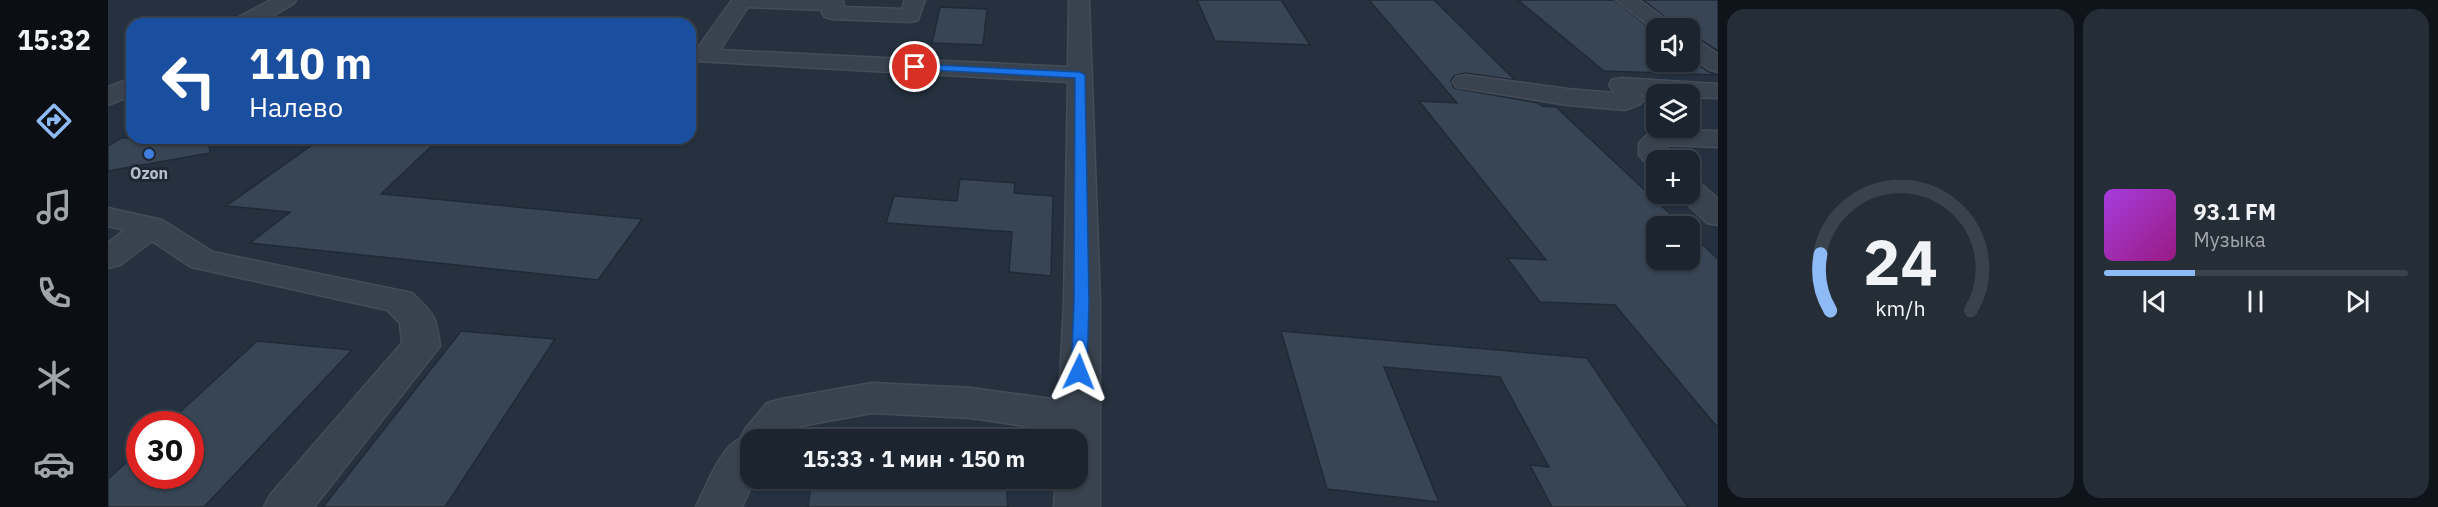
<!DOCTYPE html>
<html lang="ru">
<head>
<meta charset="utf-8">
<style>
	:root { --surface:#1c252f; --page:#252d37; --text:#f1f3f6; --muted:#a0a5aa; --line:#3a424b; --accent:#8ebaf6 }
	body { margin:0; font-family:"IBM Plex Sans",sans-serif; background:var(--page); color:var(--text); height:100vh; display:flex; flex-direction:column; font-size:22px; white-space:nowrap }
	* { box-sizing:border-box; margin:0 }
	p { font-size:20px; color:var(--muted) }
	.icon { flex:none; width:33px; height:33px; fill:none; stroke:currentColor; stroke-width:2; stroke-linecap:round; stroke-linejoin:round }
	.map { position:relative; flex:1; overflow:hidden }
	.details { display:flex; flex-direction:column; gap:9px; padding:9px; background:#0f141a; width:720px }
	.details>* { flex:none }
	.guide { position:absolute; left:18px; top:18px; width:570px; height:126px; border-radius:18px; box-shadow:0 2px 4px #0004,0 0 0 2px var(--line); background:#1a4fa0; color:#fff; overflow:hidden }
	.tools { position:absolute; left:1538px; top:18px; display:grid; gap:12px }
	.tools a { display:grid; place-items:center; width:54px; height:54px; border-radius:12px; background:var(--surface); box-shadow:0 2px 4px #0004,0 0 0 2px var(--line); font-size:30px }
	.speed { position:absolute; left:18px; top:411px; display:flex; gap:12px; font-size:30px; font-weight:700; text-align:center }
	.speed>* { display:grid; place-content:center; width:78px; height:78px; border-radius:50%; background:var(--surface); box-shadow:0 2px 4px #0004,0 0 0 2px var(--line); line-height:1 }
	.speed .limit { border:9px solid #d22; background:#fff; color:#111 }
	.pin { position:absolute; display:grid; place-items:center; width:51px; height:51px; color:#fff; margin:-26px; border:3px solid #fff; border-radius:50%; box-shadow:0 2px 6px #0007 }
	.me { position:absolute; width:66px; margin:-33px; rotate:2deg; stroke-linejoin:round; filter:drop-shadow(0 0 4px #0008) }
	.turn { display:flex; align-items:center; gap:21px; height:126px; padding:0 24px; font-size:27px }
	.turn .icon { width:78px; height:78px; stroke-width:2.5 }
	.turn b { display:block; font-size:42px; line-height:51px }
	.details .tile { flex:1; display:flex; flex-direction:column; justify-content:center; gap:9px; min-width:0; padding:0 21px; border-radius:18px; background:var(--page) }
	.details .dial { align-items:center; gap:0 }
	.dial svg { height:156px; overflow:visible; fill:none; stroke:var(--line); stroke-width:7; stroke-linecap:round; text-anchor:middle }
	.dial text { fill:var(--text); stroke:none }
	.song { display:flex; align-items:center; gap:18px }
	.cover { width:72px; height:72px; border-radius:9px; background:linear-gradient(135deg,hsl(280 70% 55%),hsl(310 70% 35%)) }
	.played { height:6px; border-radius:3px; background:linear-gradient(90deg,var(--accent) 30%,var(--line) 30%) }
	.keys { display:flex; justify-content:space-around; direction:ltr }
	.details .tiles { flex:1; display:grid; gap:9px; grid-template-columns:repeat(2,1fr) }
	.trip { position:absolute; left:632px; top:429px; width:348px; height:60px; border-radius:18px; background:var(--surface); box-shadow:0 2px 4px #0004,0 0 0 2px var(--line); font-weight:700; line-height:60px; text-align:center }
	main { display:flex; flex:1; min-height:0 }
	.tab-bar { display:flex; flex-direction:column; width:108px; justify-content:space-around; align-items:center; background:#0b0f13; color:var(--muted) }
	.tab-bar .icon { width:42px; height:42px }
	.tab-bar .current { color:var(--accent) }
	.tab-bar b { font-size:27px; color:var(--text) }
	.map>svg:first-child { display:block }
	.building { fill:#374555; stroke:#202a36; stroke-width:1.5 }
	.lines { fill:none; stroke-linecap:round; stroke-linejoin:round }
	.minor-casing { stroke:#434c58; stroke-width:3 }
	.minor { fill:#39434f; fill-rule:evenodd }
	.route { fill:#1a73e8; stroke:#114b97; stroke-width:1.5 }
	.shop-dot { fill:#3f7fe0; stroke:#1e2834; stroke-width:2 }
	.labels { text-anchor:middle; stroke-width:6; stroke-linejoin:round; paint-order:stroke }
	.poi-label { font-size:16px; font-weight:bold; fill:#b6bec9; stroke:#1e2834 }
</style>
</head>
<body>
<main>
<nav class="tab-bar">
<b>15:32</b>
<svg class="icon current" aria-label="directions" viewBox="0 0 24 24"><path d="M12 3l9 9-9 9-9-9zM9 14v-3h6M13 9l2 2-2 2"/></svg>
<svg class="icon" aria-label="music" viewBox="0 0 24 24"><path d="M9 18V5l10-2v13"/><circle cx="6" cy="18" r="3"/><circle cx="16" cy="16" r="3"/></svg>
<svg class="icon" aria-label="phone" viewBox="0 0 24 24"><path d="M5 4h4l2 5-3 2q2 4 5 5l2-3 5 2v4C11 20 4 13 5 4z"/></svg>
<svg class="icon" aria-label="climate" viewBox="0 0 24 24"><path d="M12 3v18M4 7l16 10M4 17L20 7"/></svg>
<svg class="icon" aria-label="car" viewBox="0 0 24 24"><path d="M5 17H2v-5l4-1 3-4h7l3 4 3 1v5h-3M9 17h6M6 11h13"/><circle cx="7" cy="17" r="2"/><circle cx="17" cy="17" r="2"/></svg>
</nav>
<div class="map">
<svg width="1610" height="507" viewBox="0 0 1610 507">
	<rect width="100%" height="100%" fill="#25313f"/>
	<!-- building -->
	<g class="building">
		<polygon points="1089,0 1173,0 1202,45 1107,41"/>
		<polygon points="1261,0 1326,0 1407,80 1357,73 1346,76 1343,81 1346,88 1430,103 1434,106 1448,107 1575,226 1548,226 1548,260 1581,260 1581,232 1610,259 1610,428 1507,305 1432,302 1399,258 1438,260 1311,101 1349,103"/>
		<polygon points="1410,0 1506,0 1548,33 1548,62 1581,62 1581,58 1601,72 1610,75 1496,71"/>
		<polygon points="1535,0 1610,0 1610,51 1590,38 1581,36 1581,28 1571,28"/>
		<polygon points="832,7 879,9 875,45 824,43"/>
		<polygon points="13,138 100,138 102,153 0,171 0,146"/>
		<polygon points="214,138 332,138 273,194 534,219 490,280 142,243 182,212 118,206"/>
		<polygon points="852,179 907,183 906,193 945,196 943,276 901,272 904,232 778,223 786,196 849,201"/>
		<polygon points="353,331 447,339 337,507 215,507"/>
		<polygon points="1173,331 1479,358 1580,507 1444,507 1422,465 1441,467 1392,377 1276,367 1331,502 1219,489"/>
		<polygon points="149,341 244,350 96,507 0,507 0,479 32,450 32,476 82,476 82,424 59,424"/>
		<polygon points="704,478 898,478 900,507 700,507"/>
	</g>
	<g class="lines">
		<defs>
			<g id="minor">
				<polygon points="163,0 188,0 185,4 151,24 124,24 127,19"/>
				<path d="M624,0H735L736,7L794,9L797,0H817L810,20L803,22L724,19L717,17L714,13L715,10L640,7L612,50L960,67L961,0H981L992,302V507H946L948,478H969V440H949L950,431L863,418L764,413L687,427L677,440H642V478H647L634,507H588C597,489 613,446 632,439L638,428L659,403L674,399L764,383L863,388L951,400L956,302L960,82L588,61L584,56Z"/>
				<polygon points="1508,0 1531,0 1569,28 1548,28 1548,31"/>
				<polygon points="1581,38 1589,40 1610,54 1610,72 1602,70 1581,55"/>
				<polygon points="1357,75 1460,89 1507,93 1501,85 1504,80 1513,78 1610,84 1610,98 1581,97 1581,94 1532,94 1536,99 1532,104 1517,110 1460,105 1348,87 1345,82 1348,77"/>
				<polygon points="24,78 24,95 0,105 0,87"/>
				<polygon points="1553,129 1610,131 1610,147 1559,145 1559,152 1565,160 1548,160 1548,168 1541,166 1531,155 1531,143 1543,131"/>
				<polygon points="1581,180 1592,183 1610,199 1610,225 1599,223 1569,194 1581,194"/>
				<path d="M0,208L54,220L105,252L304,293C326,314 328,315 332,346L206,507H156L163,494L294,343L292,323L279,310L83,267L44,241L12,265L0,268V243L17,230L0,226Z"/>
			</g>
		</defs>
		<!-- minor casing -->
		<use href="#minor" class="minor-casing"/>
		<!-- minor -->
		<use href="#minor" class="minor"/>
	</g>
	<!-- route -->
	<polygon class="route" points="807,64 972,72 977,75 981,302 979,372 977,376 966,376 963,372 966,302 967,78 804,69 802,67"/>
	<!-- markers -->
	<circle class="shop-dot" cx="41" cy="154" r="6"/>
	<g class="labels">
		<!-- poi labels -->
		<g class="poi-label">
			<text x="41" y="179">Ozon</text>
		</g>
	</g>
</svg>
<div class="tools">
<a><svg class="icon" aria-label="sound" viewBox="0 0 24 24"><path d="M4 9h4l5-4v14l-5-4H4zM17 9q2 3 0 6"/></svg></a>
<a><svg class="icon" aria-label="layers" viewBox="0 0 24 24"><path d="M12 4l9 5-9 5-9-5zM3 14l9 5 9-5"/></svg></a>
<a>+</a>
<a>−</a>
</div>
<div class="speed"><div class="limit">30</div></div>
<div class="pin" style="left:807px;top:67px;background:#d93025"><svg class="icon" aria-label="arrive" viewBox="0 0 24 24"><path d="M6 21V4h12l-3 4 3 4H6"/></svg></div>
<svg class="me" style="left:971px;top:372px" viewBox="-20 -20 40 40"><path d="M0-17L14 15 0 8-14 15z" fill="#1a73e8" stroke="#fff" stroke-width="4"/></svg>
<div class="trip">15:33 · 1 мин · 150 m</div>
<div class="guide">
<div class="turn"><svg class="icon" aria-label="left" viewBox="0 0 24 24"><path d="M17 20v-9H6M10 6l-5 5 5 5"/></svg><div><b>110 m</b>Налево</div></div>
</div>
</div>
<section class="details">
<div class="tiles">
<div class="tile dial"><svg viewBox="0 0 100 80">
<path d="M14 69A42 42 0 1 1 86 69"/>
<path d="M14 69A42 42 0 0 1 9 40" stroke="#8ebaf6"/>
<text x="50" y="56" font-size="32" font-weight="700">24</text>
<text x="50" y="72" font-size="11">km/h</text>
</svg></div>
<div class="tile">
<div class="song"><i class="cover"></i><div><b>93.1 FM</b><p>Музыка</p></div></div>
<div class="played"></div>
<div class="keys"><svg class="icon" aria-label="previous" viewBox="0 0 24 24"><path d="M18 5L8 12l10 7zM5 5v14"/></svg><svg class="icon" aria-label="pause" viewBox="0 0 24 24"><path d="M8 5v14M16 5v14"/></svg><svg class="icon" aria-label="next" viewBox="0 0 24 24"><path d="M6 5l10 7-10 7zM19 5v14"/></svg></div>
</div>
</div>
</section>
</main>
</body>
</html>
